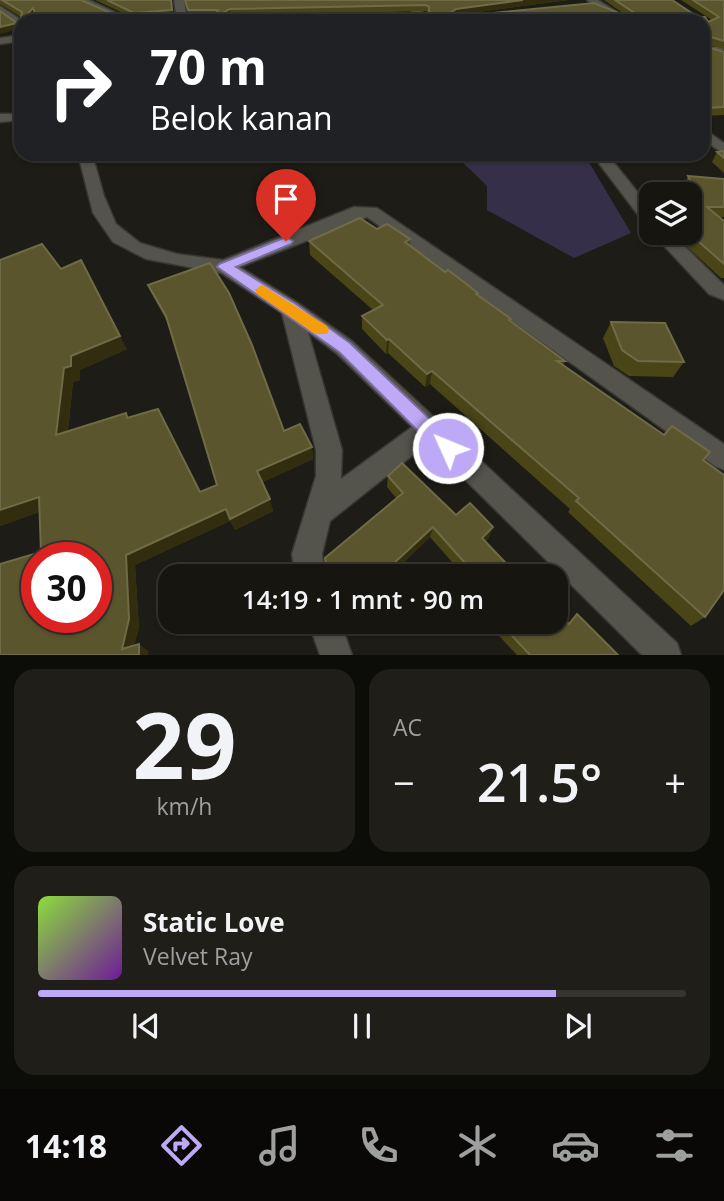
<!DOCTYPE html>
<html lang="id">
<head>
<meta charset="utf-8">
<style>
	:root { --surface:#161510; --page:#1f1e19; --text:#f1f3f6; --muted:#9e9f9f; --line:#353430; --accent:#bda9f5 }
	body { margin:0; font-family:"Open Sans",sans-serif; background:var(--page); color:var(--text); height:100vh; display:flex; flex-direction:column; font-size:26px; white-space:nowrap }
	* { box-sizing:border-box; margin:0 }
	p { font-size:23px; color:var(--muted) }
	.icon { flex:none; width:38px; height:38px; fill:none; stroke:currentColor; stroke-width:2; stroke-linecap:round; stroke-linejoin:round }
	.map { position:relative; height:655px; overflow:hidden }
	.panel { display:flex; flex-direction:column; gap:14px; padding:14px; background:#0c0c09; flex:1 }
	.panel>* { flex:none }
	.hud { position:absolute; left:14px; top:14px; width:696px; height:147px; border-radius:21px; box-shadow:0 2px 5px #0004,0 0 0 2px var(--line); background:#202124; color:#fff; overflow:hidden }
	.controls { position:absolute; left:639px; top:182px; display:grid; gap:14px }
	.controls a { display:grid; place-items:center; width:63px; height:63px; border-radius:14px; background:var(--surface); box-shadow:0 2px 5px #0004,0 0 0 2px var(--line); font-size:35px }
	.speed { position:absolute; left:21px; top:542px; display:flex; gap:14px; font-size:35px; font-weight:700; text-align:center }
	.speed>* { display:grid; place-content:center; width:91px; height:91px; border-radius:50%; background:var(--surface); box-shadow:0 2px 5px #0004,0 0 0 2px var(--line); line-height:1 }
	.speed .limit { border:10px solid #d22; background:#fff; color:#111 }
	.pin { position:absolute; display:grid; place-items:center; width:60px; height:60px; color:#fff; margin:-72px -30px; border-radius:50% 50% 50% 0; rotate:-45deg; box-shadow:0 0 7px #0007 }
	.pin .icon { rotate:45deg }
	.me { position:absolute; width:77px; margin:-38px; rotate:314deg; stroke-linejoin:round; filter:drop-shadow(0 0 5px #0008) }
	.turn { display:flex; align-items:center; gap:24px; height:147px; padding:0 21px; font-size:32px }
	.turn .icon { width:91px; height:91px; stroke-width:2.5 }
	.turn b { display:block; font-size:49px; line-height:60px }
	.big { font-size:52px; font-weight:600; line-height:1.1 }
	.panel .widget { flex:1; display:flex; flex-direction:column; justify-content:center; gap:10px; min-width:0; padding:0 24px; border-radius:21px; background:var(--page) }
	.panel .dial { align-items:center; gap:0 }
	.dial b { font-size:91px; line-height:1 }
	.song { display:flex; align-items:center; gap:21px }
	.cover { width:84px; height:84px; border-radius:10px; background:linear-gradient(135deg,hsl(90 70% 55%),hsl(280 70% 35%)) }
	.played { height:7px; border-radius:4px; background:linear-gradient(90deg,var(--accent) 80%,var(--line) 80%) }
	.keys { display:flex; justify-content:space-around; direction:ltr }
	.heat { display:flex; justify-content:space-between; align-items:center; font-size:38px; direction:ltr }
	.panel .tiles { flex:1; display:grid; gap:14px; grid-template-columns:1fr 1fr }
	.widget:last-child { grid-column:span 2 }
	.trip { position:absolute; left:158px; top:564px; width:410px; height:70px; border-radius:21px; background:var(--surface); box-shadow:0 2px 5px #0004,0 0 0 2px var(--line); font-weight:600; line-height:70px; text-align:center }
	.tab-bar { display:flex; height:112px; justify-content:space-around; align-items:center; background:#090806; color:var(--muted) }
	.tab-bar .icon { width:49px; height:49px }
	.tab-bar .on { color:var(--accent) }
	.tab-bar b { font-size:32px; color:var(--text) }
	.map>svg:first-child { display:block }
	.green { fill:#362f4a }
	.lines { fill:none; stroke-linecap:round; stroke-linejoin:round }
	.street-casing { stroke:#383733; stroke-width:3 }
	.street { fill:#54544c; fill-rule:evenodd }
	.wall { fill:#4a4517; fill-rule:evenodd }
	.shaded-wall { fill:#312d0e }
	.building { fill:#5a552c; stroke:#6f6b47; stroke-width:2; fill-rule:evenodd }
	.route { fill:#bda9f5; stroke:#7b6e9f; stroke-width:2 }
	.slow { fill:#f59e0b }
</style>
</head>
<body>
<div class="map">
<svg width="724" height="655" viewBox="0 0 724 655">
	<rect width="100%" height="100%" fill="#1d1c16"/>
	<!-- green -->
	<polygon class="green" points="462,154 584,154 631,233 574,258 487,210 487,186 458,158"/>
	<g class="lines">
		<defs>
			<g id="street">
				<polygon points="76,0 89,0 134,21 121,21"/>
				<polygon points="174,0 184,0 187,21 177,21"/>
				<polygon points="399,0 409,0 433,21 422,21"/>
				<polygon points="587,0 598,0 631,21 619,21"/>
				<polygon points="0,6 23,21 21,27 0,13"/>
				<polygon points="21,35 21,41 0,44 0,38"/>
				<polygon points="724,44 724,50 709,53 704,50"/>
				<polygon points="0,114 21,114 21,120 0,122"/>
				<polygon points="704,129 724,143 724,154 704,140"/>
				<path d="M78,154H92L104,196L116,224L140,243L177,254L223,260L354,207L377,208L724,444V470L715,466L367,217L240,267L298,303L352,341L677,643L681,655H642L428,443L330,521L322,554L325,576H295L292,554L316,476V450L282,313L221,273L146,259L113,242L93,213ZM308,332L336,353L412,427L341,479L342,450Z"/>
				<polygon points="592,154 607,154 651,209 651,225 645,224"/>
				<polygon points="652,233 671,233 724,285 724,300 709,294"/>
				<polygon points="308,621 340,621 352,655 320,655"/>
			</g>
		</defs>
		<!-- street casing -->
		<use href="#street" class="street-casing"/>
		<!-- street -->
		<use href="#street" class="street"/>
	</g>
	<!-- wall -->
	<g class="wall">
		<polygon points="0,0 81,0 35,15 30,21 21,21 21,25 20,22 21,17 0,4"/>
		<polygon points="95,0 172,0 174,17 136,19"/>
		<path d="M185,0H568L456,15L454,17L627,16L604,0H672L708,22L712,20L681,0H724V49L706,44L707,47L724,52V115L704,116V21L189,17ZM426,11L428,13L424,15L230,16Z"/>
		<polygon points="724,151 724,173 712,162 717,152"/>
		<polygon points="688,176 724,179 724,217 719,217 724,221 724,278 721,278 672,233 690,233 692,206 690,201 690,194 686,194 683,187"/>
		<polygon points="377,229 410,239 410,245 445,272 511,319 511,321 565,361 563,365 664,435 703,460 705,617 691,626 568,512 570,509 430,384 425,387 388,353 386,354 362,329 362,316 373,310 310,255 309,241"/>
		<polygon points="0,260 127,349 80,370 80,380 73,382 68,431 126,413 129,418 200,492 217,485 169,325 154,298 148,285 284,431 312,447 313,459 263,482 273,511 235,530 230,521 135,565 139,628 134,645 149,652 0,655 41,552 39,512 0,526"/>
		<polygon points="611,322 684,362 673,377 629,376 614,366 603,338"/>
		<polygon points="388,476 456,515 489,538 485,541 518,576 453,576 459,570 430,537 397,569 399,576 322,576 321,569 326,568 396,498 387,487"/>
		<polygon points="577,614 618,655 517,655 485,621 555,621 568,623"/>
	</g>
	<!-- shaded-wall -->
	<g class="shaded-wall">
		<polygon points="172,0 174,17 136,19 134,13"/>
		<polygon points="523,0 568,0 456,15 448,21 449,14 456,9"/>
		<polygon points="33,8 35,15 30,21 21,21 21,25 20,22"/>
		<polygon points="230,9 231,15 225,19 223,16 224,12"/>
		<polygon points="113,14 115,21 108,21 106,15"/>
		<polygon points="17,23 20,29 0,34 0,27"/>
		<polygon points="120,336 127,349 80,370 80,380 73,382 66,447 56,435 64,368 71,356"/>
		<polygon points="389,339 388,353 386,354 387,340"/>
		<polygon points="432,371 430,384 425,387 427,374"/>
		<polygon points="312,447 313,459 261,483 257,471"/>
		<polygon points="39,497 50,508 0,526 0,510"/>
		<polygon points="270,499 273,511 235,530 230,521 135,565 139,628 132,655 122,649 126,555 226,509"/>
		<polygon points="433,527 430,537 392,574 393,564"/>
		<polygon points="493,527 489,538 478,548 482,538"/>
		<polygon points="139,644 149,652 148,655 139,655"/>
	</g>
	<!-- building -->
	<g class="building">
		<polygon points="2,0 81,0 113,14 106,15 112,21 38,21 33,8 20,22 22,12"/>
		<polygon points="107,0 171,0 172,10 134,13"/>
		<path d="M185,0H523L456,9L449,14L452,17L594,3L626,16L633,17L636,14L615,0H672L698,17H705L708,22L719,17L693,0H724V41L708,36L704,39L707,47L724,52V107L704,108V21H213L218,10H188ZM426,5L429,7V13L424,15L223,16L224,12L230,9Z"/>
		<polygon points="0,11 17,23 0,27"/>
		<polygon points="724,151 724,158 717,152"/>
		<polygon points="688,176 724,179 724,207 707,207 724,221 724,264 689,233 690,206 702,204"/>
		<polygon points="360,218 377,229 387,224 410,239 405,242 445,272 448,270 478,293 476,294 511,319 509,320 565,361 557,361 664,435 672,426 710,452 703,460 724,475 724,590 705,617 576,501 579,498 432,371 427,374 389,339 387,340 362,316 383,305 309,241"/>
		<path d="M42,244L61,269L81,260L120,336L71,356V366L64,368L56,435L126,413L127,418L158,409L200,492L217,485L166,316L148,285L210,263L229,293L252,345L284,431L300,424L312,447L257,471L270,499L230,519L226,509L126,555L129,619L122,649L139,644V655H0V564L41,552L39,497L0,510V260ZM37,558H96V618H37Z"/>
		<polygon points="611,322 665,323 684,362 638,361 622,350"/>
		<polygon points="402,463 456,515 470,503 493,527 482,538 518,576 455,576 454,575 465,563 433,527 393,564 400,572 396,576 326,576 321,569 326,568 325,558 403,493 388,476"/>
		<polygon points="555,611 569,624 577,614 618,655 530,655 498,621 555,621"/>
	</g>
	<!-- route -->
	<polygon class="route" points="286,237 293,241 291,244 236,267 296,304 350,343 454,442 457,448 454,454 448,457 441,454 339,352 217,267 219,264"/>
	<!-- slow -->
	<polygon class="slow" points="262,285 327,326 329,330 327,334 315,334 257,294 255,290"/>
</svg>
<div class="controls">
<a><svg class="icon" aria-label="layers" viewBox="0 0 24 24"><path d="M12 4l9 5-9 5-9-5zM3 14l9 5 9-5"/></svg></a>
</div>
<div class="speed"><div class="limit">30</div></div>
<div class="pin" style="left:286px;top:241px;background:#d93025"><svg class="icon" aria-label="arrive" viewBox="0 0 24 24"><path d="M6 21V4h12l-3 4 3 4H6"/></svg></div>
<svg class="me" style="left:448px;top:448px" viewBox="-20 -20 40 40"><circle r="17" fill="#bda9f5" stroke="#fff" stroke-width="3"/><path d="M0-11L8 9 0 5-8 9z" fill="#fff"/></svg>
<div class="trip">14:19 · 1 mnt · 90 m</div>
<div class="hud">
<div class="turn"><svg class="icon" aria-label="right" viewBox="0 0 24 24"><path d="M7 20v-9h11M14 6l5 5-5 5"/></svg><div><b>70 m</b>Belok kanan</div></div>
</div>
</div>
<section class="panel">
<div class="tiles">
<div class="widget dial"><b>29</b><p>km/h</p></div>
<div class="widget"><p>AC</p>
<div class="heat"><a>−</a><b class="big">21.5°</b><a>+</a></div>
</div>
<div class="widget">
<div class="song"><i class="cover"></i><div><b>Static Love</b><p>Velvet Ray</p></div></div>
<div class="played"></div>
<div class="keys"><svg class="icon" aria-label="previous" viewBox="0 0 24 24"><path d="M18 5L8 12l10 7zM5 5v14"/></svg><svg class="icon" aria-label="pause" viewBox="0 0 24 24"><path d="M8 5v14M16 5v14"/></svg><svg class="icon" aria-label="next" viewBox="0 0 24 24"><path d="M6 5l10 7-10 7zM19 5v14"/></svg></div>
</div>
</div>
</section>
<nav class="tab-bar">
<b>14:18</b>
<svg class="icon on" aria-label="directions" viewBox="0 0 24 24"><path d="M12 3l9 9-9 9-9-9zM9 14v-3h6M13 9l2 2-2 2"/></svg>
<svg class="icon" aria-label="music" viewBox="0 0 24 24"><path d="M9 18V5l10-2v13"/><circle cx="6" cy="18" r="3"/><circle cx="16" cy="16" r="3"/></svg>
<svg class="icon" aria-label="phone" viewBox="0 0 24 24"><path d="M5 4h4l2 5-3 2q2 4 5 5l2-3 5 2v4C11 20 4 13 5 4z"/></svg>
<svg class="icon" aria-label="climate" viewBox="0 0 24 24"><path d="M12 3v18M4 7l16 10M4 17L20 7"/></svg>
<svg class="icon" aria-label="car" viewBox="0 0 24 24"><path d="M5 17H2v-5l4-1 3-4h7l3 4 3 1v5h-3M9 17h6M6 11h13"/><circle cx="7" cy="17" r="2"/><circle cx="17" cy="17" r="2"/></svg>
<svg class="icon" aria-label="filters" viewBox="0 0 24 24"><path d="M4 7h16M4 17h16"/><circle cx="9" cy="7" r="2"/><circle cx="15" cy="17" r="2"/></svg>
</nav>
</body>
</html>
